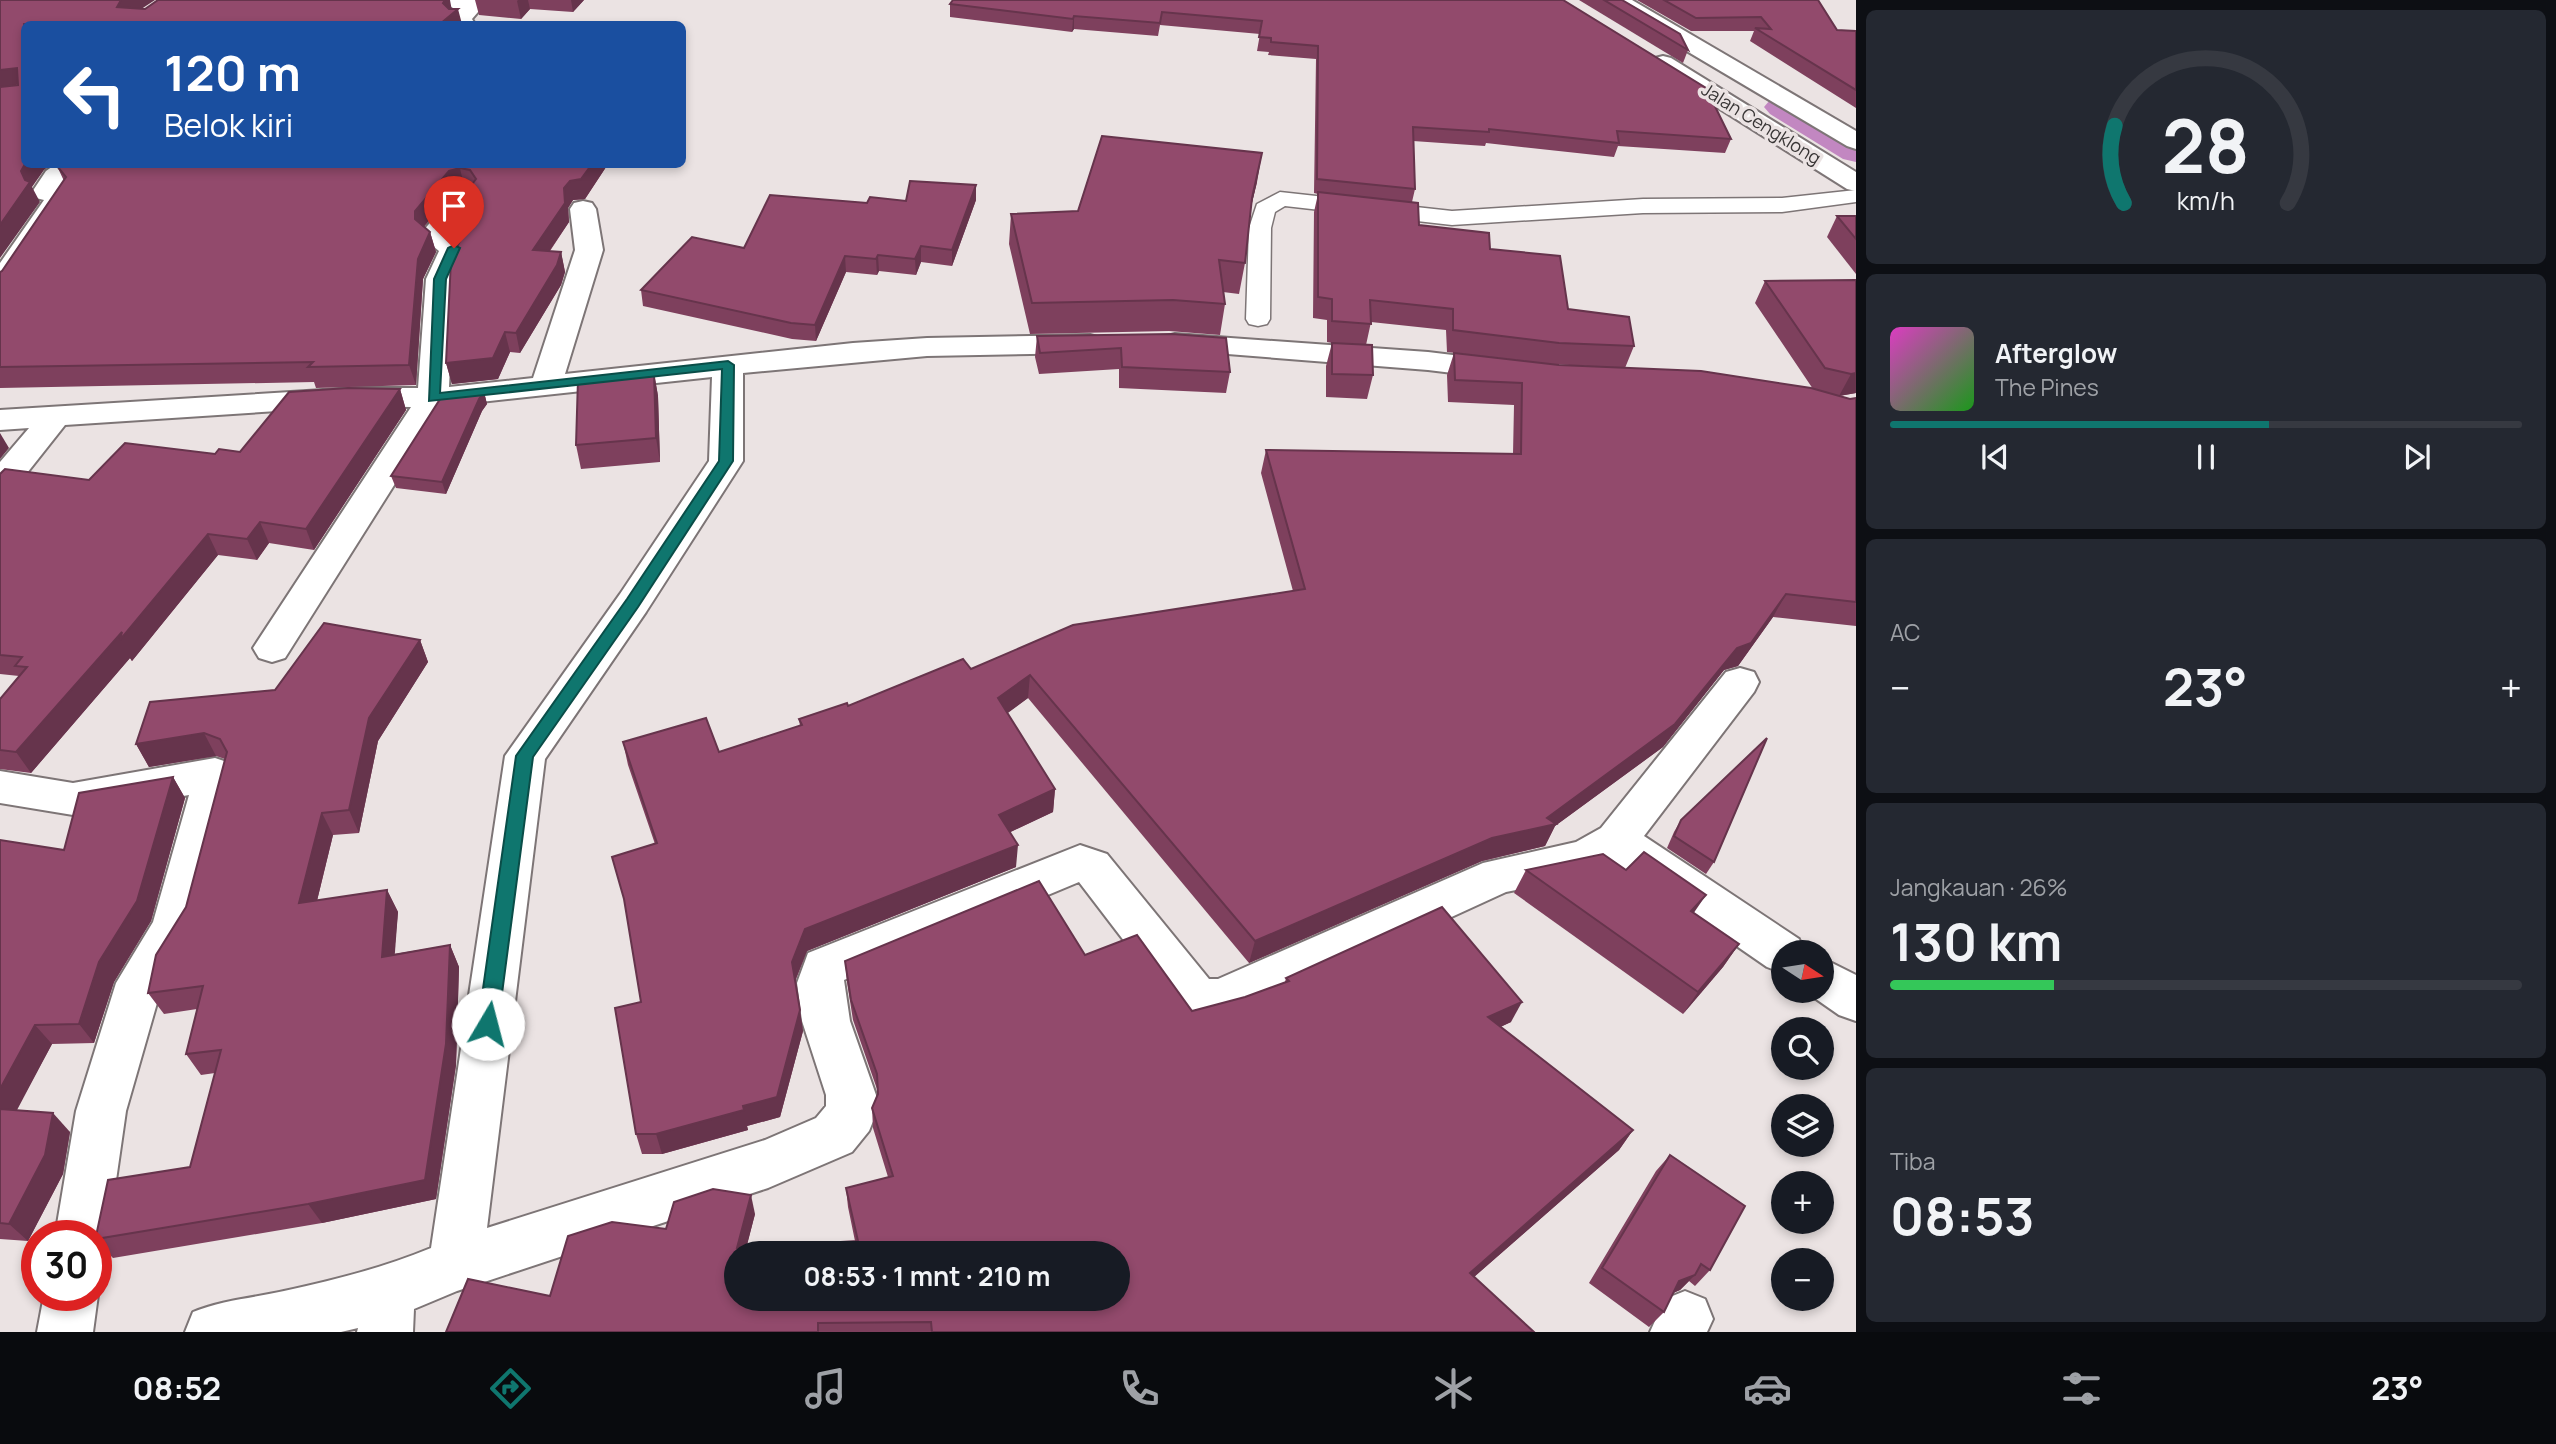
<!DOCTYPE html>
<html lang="id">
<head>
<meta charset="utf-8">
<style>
	:root { --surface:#171b24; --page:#242831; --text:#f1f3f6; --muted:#9ea1a6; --line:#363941; --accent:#0f766e }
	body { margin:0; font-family:Manrope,sans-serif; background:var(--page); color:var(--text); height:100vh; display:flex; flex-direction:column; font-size:26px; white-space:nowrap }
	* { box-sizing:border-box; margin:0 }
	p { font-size:23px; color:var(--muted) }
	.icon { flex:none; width:38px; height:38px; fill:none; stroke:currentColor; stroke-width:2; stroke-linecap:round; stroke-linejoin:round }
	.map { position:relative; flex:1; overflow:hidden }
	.panel { display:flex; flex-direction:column; gap:10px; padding:10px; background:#0d0f14; width:700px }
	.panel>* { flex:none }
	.hud { position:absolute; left:21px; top:21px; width:665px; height:147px; border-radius:10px; box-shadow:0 4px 10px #0003; background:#1a4fa0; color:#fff; overflow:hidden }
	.needle { width:46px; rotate:102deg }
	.buttons { position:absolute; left:1771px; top:940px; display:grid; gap:14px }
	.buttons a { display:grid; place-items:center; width:63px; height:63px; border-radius:50%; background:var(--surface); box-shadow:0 4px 10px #0003; font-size:35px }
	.speed { position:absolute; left:21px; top:1220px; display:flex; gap:14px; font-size:35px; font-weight:700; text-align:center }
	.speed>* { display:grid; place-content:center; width:91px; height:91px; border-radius:50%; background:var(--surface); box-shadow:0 4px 10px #0003; line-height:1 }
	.speed .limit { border:10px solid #d22; background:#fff; color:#111 }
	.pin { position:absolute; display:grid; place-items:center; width:60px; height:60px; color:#fff; margin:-72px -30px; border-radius:50% 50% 50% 0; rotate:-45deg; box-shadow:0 0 7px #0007 }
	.pin .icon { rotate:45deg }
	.me { position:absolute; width:77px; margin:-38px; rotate:8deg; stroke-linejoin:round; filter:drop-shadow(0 0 5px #0008) }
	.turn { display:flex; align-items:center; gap:24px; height:147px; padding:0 28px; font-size:32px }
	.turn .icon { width:91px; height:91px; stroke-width:2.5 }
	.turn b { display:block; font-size:49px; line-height:60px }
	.big { font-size:52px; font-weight:700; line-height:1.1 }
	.panel .tile { flex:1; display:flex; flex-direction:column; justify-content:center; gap:10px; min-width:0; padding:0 24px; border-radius:10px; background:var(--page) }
	.panel .dial { align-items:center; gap:0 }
	.dial svg { height:182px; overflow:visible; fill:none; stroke:var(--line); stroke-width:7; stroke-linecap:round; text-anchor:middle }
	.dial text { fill:var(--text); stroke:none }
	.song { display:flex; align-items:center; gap:21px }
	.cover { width:84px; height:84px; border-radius:10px; background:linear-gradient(135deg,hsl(310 70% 55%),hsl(120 70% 35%)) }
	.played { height:7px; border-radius:4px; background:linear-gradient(90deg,var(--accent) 60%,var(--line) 60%) }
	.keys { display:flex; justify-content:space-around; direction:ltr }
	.heat { display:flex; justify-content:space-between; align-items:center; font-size:38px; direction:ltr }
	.charge { height:10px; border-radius:5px; background:linear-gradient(90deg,#34c759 26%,var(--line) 0) }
	.trip { position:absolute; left:724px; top:1241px; width:406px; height:70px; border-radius:35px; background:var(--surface); box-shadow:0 4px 10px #0003; font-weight:700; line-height:70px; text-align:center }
	.dock { display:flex; height:112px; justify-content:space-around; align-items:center; background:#090b0e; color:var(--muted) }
	.dock .icon { width:49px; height:49px }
	.dock .current { color:var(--accent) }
	.dock b { font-size:32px; color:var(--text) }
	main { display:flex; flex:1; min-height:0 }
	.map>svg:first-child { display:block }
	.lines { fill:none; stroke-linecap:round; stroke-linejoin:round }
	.canal { fill:#c287c1; fill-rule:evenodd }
	.lane-casing { stroke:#7d7576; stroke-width:3 }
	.street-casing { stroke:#7d7576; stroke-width:4 }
	.secondary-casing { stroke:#7d7576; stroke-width:4 }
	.lane { fill:#fff; fill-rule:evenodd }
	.street { fill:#fff; fill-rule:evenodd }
	.secondary { fill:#fff; fill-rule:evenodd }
	.wall { fill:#7e405d }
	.shaded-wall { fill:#66344c }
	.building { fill:#924a6c; stroke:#66344c; stroke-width:2; fill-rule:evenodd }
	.route { fill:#0f766e; stroke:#0a4d48; stroke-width:2 }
	.labels { text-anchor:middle; stroke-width:7; stroke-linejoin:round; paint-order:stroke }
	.far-street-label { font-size:18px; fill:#383535; stroke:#ebe3e3 }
</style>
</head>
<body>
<main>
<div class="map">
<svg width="1856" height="1332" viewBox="0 0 1856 1332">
	<rect width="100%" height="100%" fill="#ebe3e3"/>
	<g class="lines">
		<!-- canal -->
		<polygon class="canal" points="1782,96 1794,100 1856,136 1856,162 1843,159 1770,114 1764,107 1770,100"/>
		<defs>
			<polygon id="lane" points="1856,190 1856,202 1782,212 1643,213 1452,225 1285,206 1275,212 1271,228 1270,319 1267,324 1258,326 1249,324 1246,319 1249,228 1257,204 1280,192 1452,211 1643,199 1782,198"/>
			<g id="street">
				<polygon points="450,0 481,0 484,5 472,19 475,24 453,24 449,19 456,10 447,4"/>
				<polygon points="1606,0 1632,0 1856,131 1856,149 1847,146 1609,5"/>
				<polygon points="56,164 85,164 61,187 69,189 73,195 10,290 0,293 0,263 44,200 36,198 32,192 46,171"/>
				<path d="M465,190L474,192L478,198L450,234L468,248L454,279L449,387L533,378L575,250L570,209L574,203L583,201L592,203L596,209L603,250L565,374L853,343L927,338L1090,335L1101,338L1105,344L1101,350L1090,353L927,356L743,373V461L646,612L545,759L487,1228L765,1140L816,1118L826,1106V1095L802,1021L797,983L808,953L1080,845L1107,854L1209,979H1218L1483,863L1576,842L1601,828L1726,672L1740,668L1754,672L1759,682L1754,692L1644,836L1799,939L1805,952H1783V973L1767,967L1615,862L1586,876L1506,892L1238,1015C1217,1022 1201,1021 1180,1014L1079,882L844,980L850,1021L876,1095V1114L869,1131L852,1152L768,1188L457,1291L414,1309L413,1332H357L358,1328L341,1332H185L193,1312C222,1300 253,1298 284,1291C334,1280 383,1268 431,1248L505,756L620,594L709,461L712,377L444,406L285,658L272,662L259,658L253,648L411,407L355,406L65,425L12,492L0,495V462L29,428L0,430V410L355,388H418L426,279L439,251L422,237L423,231L456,192Z"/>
				<polygon points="1175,334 1428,352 1502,361 1513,363 1517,370 1513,377 1502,379 1428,370 1164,349 1160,343 1164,337"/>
				<polygon points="215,758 230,763 236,774 197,928 161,989 126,1111 108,1236 100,1255 96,1256 96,1236 55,1236 76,1111 116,983 153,922 189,795 73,815 0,803 0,771 73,783"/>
				<polygon points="1822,958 1856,975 1856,1021 1839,1015 1806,992 1822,990"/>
				<polygon points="96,1290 98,1295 93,1332 37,1332 44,1295 96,1295"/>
				<polygon points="1685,1291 1705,1299 1713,1319 1707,1332 1650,1332 1665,1299"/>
			</g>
			<polygon id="secondary" points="1663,56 1671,58 1856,172 1856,191 1847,189 1655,68 1651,63 1655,58"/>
		</defs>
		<!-- lane casing -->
		<use href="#lane" class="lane-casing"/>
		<!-- street casing -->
		<use href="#street" class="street-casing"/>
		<!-- secondary casing -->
		<use href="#secondary" class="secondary-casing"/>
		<!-- lane -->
		<use href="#lane" class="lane"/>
		<!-- street -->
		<use href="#street" class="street"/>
		<!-- secondary -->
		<use href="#secondary" class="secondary"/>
	</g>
	<!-- wall -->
	<g class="wall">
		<polygon points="475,0 584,0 573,12 530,9 521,19 479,15"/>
		<polygon points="1563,0 1731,139 1725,153 1618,146 1614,157 1486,143 1485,146 1413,141 1415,189 1412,202 1419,225 1490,249 1568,309 1634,346 1625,368 1551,364 1447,352 1446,330 1371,322 1366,345 1373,375 1367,399 1326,397 1326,366 1332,343 1327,342 1327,320 1313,318 1314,212 1318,194 1314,193 1316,59 1268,55 1269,52 1257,51 1260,34 1160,25 1158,36 1074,29 1072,32 950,17 950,4"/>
		<polygon points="1579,0 1622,0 1688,50 1683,63"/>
		<polygon points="1637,0 1818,0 1837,30 1856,31 1856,108 1750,41 1754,31 1691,31"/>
		<polygon points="59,164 608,164 585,199 573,200 568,208 569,222 550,251 561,252 565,272 561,285 520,353 510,352 498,379 452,384 446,363 460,239 454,234 449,214 469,188 464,187 454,190 424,227 430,232 436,252 423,279 416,385 316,388 314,382 0,388 0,272 2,271 64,181 57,166"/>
		<polygon points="1257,182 1250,211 1245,263 1239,294 1223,292 1225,304 1220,335 1169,331 1030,334 1009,244 1011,214 1078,211"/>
		<polygon points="976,200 952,266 921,262 916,275 879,271 877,275 846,272 816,341 792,339 643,306 641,290 744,248 867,203"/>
		<polygon points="1837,216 1856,216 1856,274 1827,237"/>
		<polygon points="1856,280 1856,393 1839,396 1850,399 1856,398 1856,626 1773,617 1738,666 1724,670 1663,747 1555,826 1545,846 1482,861 1249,963 1028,698 1007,713 1055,789 1053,812 1010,832 1016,867 807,951 795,982 803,1031 780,1117 747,1126 748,1130 662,1154 642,1154 636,1134 641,1002 655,844 628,765 623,742 719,752 800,726 799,719 848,706 971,669 1293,591 1261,473 1266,450 1513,454 1514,405 1448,402 1447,375 1454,353 1559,365 1813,389 1755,303 1765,281"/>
		<polygon points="1172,334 1230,372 1226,393 1119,388 1119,369 1039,374 1035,357 1037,336"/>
		<polygon points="654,373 658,396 660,462 581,469 576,445"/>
		<polygon points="400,389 406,410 314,550 269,543 257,560 218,555 132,661 130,658 31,773 0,769 0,699 19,676 0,674 0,474 89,480 215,454 240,452"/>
		<polygon points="484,392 487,404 482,411 446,494 396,488 391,476"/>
		<polygon points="420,640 428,662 378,741 359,833 333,835 317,901 387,890 398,912 394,954 450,945 459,967 456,1065 436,1199 322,1223 113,1258 96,1241 96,1236 190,1167 215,1073 201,1075 186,1054 197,1009 164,1014 148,993 186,907 225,759 216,756 149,767 136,744 275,690"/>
		<polygon points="173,777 185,798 151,921 114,982 94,1043 52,1044 16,1110 70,1132 63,1174 28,1241 0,1239 0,840 64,850"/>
		<polygon points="1681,820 1714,862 1706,874 1667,848 1674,832"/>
		<polygon points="1526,870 1693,913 1739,944 1723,967 1683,1014 1514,893"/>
		<polygon points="1085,955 1192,1011 1245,997 1285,982 1286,978 1511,1022 1500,1027 1633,1130 1619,1150 1474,1277 1534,1332 446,1332 550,1296 666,1229 755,1214 746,1248 855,1241 848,1207 846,1188 888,1177 873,1128 872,1108 878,1092 853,1020 847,982 845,961"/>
		<polygon points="1670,1155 1710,1270 1695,1286 1689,1281 1680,1290 1673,1293 1664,1312 1649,1327 1589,1283 1656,1171"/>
	</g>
	<!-- shaded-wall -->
	<g class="shaded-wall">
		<polygon points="121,0 155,0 129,17 117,7"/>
		<polygon points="443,0 450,0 452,11 458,9 462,24 440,24"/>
		<polygon points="518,0 528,0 530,9 521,19 517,1"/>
		<polygon points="571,0 584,0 573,12"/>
		<polygon points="1074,16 1074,29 1072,32 1073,19"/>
		<polygon points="17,68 24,83 0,89 0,70"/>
		<polygon points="1262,153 1257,182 1246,228 1252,198"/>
		<polygon points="25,164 51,164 44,170 32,187 40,202 0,258 0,225 21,171"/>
		<polygon points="592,164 608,164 585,199 573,200 568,208 569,222 537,269 533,250 564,188 570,181"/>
		<polygon points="460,168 464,187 454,190 420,231 415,219 415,211 449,171"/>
		<polygon points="976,185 976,200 952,266 952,250"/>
		<polygon points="430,232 436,252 423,279 416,385 409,365 418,259"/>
		<polygon points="921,246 921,262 916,275 915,259"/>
		<polygon points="561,252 565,272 561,285 520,353 516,333"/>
		<polygon points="878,255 879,271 877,275 876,259"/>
		<polygon points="845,256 846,272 816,341 815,325"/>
		<polygon points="505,332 510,352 498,379 452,384 446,363"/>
		<polygon points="654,373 658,396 660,462 656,438"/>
		<polygon points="1856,373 1856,393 1839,396 1851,374"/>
		<polygon points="400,389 406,410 314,550 306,529"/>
		<polygon points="484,392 487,404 482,411 446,494 442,482 479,399"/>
		<polygon points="0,433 9,448 0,459"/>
		<polygon points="260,522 269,543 257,560 247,539"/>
		<polygon points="208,534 218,555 132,661 130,658 31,773 16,752"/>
		<polygon points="1786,594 1773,617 1738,666 1724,670 1663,747 1555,826 1545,846 1482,861 1249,963 1255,941 1492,838 1547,818 1737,648"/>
		<polygon points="420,640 428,662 378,741 359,833 349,810 369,718"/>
		<polygon points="1030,675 1028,698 997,721 998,698"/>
		<polygon points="204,733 216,756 149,767 136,744"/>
		<polygon points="173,777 185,798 151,921 114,982 94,1043 79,1024 99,962"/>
		<polygon points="1055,789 1053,812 998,838 999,815"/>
		<polygon points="322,813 333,835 311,925 299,903"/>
		<polygon points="1018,845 1016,867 807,951 794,983 792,962 805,929"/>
		<polygon points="387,890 398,912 393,978 382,957"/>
		<polygon points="1706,895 1691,917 1691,911"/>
		<polygon points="1739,944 1723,967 1683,1014 1698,992"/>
		<polygon points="450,945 459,967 456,1065 436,1199 322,1223 308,1204"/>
		<polygon points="1522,1002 1511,1022 1477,1038 1488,1017"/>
		<polygon points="800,1010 803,1031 780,1117 747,1126 748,1130 662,1154 656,1134 743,1106"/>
		<polygon points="35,1025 52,1044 8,1127 0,1119 0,1089"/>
		<polygon points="53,1113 70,1132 63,1174 28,1241 9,1224"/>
		<polygon points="1633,1130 1619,1150 1458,1291 1470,1273"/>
		<polygon points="751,1195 755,1214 745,1253 737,1248"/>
		<polygon points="1695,1275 1680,1290 1664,1297 1679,1281"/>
	</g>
	<!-- building -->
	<g class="building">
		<polygon points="0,0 121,0 117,7 145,9 158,0 445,0 443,3 449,9 458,9 440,24 24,24 25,164 21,171 25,180 30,182 0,225 0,87 18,85 17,68 0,70"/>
		<polygon points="953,0 1563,0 1706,88 1731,139 1617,131 1619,143 1489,129 1489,132 1413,127 1415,189 1317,179 1318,46 1271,42 1271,38 1259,37 1262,21 1162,12 1160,23 1074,16 1073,19 950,4"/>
		<polygon points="1604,0 1622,0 1680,34 1688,50"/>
		<polygon points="1664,0 1818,0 1837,30 1856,31 1856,90 1755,28 1771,29 1761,17 1696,18"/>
		<polygon points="1102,136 1262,153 1252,198 1245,263 1219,260 1225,304 1173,300 1032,303 1011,214 1078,211"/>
		<polygon points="59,164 592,164 581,179 570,181 564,188 565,203 533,250 561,252 557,265 516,333 505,332 493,358 446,363 451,260 466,228 449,214 476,179 470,170 460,168 449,171 415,211 415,219 430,232 418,259 409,365 308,367 313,362 0,367 0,272 2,271 66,177 57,166"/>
		<polygon points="910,181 976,185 952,250 921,246 915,259 878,255 876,259 845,256 815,325 791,323 641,290 692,237 744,248 770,195 867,203 870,197 906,201"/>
		<polygon points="1318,192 1418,203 1419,225 1489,233 1490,249 1560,256 1568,309 1629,317 1634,346 1559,343 1453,330 1453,309 1370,300 1371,324 1332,321 1332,299 1318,297"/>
		<polygon points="1837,216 1856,216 1856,239"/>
		<polygon points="1856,280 1856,373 1851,374 1825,368 1765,281"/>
		<polygon points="1172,334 1226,338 1230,372 1122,367 1121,348 1040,353 1037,336"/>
		<polygon points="1332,343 1372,345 1373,375 1332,374"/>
		<polygon points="1454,353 1559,365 1701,371 1811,388 1850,399 1856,398 1856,602 1786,594 1751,643 1737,648 1675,724 1547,818 1556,824 1492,838 1255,941 1030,675 998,698 1055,789 999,815 1018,845 805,929 792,962 800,1010 777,1097 743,1106 744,1110 656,1134 636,1134 615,1008 641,1002 624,899 612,857 657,843 623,742 706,718 719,752 802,725 799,719 847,703 848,706 963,659 971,669 1073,625 1305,589 1266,450 1521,454 1522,383 1455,380"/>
		<polygon points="654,373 656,438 576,445 578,379"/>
		<polygon points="348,388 400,389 306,529 260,522 247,539 208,534 120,640 122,632 16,752 0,750 0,699 27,667 15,666 22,657 0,655 0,474 5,469 89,480 125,443 215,454 219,449 240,452 289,392"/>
		<polygon points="484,392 479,399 442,482 391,476 442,396"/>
		<polygon points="324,623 420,640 369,718 349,810 322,813 299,903 387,890 382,957 450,945 446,1044 425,1180 308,1204 96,1239 96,1236 108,1180 190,1167 221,1050 186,1054 203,986 148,993 156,955 186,907 227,752 220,739 204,733 136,744 150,702 275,690"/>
		<polygon points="1767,738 1714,862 1674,836 1681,820"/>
		<polygon points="173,777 137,901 99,962 79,1024 35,1025 0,1089 0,840 64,850 79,793"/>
		<polygon points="1644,852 1706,895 1691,911 1739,944 1698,992 1526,870 1603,854 1626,870"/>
		<path d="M1039,881L1085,955L1137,935L1192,1011L1245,997L1289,981L1286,978L1442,907L1522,1002L1488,1017L1633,1130L1470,1273L1534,1332H932L931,1322L818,1323V1332H446L468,1279L550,1296L568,1236L612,1222L666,1229L674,1202L713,1189L751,1195L737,1248L858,1241L846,1188L893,1176L872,1108L878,1094L877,1074L851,1000L845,961ZM737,1253H1118V1298H737Z"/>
		<polygon points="0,1109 53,1113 45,1155 9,1224 0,1223"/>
		<polygon points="1670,1155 1745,1206 1710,1270 1701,1264 1695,1275 1679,1281 1664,1312 1602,1268"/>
	</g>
	<!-- route -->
	<polygon class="route" points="454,245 460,248 446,279 440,393 728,361 734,365 733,461 638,607 533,757 498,1024 495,1030 488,1032 481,1030 478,1024 516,756 627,599 719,461 722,369 429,401 434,279 448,248"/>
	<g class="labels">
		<!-- far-street labels -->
		<g class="far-street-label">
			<text transform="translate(1761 124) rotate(32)" y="6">Jalan Cengklong</text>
		</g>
	</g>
</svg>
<div class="buttons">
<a><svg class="needle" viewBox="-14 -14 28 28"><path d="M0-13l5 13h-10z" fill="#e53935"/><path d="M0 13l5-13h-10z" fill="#9ea1a6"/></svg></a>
<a><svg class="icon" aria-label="search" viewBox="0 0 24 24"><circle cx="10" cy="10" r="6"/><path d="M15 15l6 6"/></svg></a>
<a><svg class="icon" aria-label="layers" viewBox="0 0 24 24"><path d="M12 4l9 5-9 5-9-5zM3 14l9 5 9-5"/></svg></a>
<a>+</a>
<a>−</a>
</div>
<div class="speed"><div class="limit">30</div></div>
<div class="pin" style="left:454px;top:248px;background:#d93025"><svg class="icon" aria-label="arrive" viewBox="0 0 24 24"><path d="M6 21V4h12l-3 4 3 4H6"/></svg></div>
<svg class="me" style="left:488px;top:1024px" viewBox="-20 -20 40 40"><circle r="19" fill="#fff"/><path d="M0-13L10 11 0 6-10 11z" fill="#0f766e"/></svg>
<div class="trip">08:53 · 1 mnt · 210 m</div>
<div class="hud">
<div class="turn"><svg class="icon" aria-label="left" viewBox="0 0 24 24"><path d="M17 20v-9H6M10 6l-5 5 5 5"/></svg><div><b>120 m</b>Belok kiri</div></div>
</div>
</div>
<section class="panel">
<div class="tile dial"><svg viewBox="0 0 100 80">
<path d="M14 69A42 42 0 1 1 86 69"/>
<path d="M14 69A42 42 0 0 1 10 35" stroke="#0f766e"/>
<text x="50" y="56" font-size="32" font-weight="700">28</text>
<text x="50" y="72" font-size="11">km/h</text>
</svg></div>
<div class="tile">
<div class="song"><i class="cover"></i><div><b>Afterglow</b><p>The Pines</p></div></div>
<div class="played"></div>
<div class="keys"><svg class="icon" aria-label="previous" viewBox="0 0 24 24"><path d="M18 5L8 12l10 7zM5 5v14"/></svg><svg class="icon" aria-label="pause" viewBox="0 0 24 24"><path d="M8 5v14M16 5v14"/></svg><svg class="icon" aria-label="next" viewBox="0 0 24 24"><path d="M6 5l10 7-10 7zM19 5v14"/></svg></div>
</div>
<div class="tile"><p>AC</p>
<div class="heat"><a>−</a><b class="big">23°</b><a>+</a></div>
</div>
<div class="tile"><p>Jangkauan · 26%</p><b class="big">130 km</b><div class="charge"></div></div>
<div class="tile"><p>Tiba</p><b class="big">08:53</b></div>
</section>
</main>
<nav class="dock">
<b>08:52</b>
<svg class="icon current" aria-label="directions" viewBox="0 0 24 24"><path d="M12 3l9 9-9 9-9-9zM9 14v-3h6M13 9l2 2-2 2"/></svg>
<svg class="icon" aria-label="music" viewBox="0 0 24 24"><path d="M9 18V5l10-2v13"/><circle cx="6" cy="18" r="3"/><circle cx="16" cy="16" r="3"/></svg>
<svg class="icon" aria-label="phone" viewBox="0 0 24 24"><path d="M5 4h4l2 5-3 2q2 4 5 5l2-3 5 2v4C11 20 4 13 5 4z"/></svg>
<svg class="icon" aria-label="climate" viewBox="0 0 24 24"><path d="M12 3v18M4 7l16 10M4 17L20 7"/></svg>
<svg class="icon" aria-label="car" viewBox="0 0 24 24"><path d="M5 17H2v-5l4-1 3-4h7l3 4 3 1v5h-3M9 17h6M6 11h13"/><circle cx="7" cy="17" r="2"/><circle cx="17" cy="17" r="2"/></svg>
<svg class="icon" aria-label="filters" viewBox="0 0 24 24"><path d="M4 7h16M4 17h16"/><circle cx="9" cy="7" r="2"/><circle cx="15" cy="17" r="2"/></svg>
<b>23°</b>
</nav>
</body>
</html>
